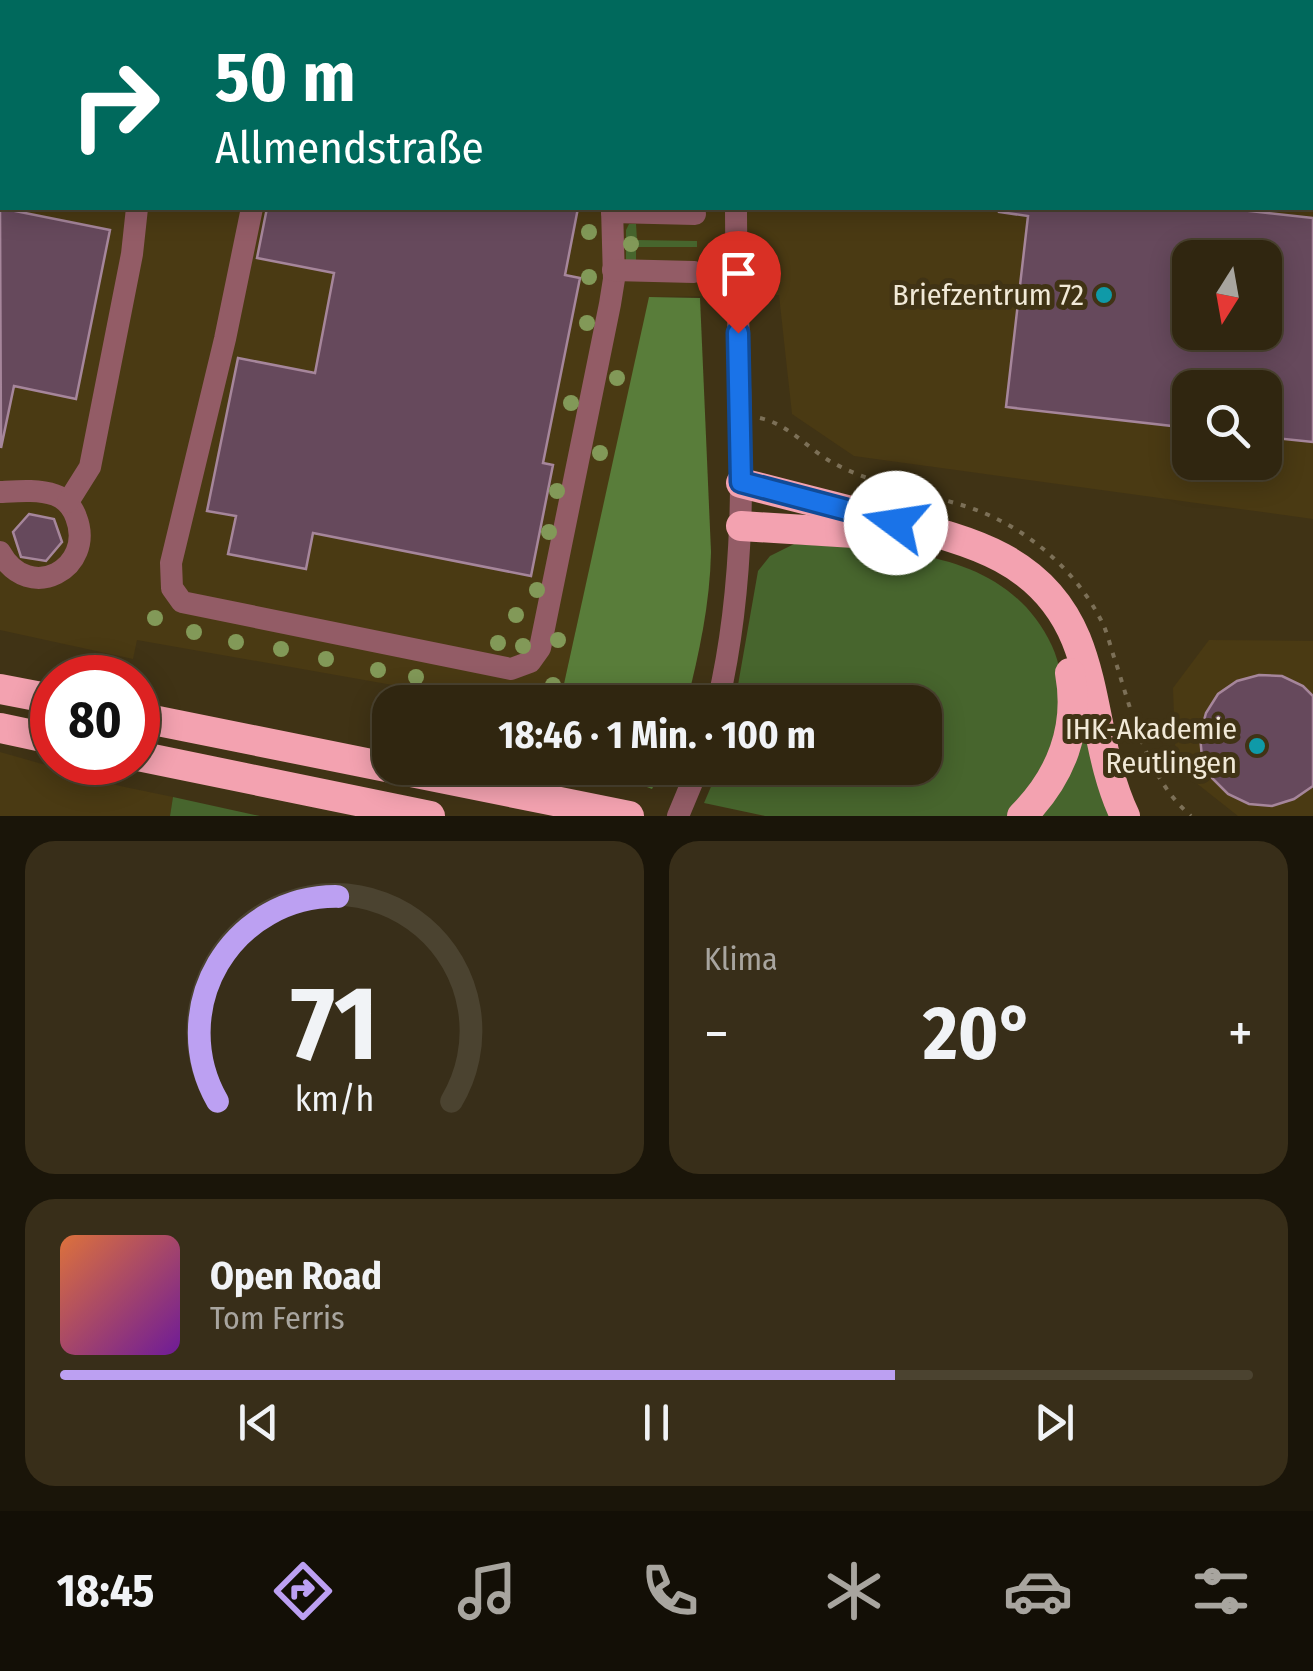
<!DOCTYPE html>
<html lang="de">
<head>
<meta charset="utf-8">
<style>
	:root { --surface:#302610; --page:#382e19; --text:#f1f3f6; --muted:#a8a59f; --line:#4b4330; --accent:#bca0f2 }
	body { margin:0; font-family:"Fira Sans Condensed",sans-serif; background:var(--page); color:var(--text); height:100vh; display:flex; flex-direction:column; font-size:38px; white-space:nowrap }
	* { box-sizing:border-box; margin:0 }
	p { font-size:32px; color:var(--muted) }
	.icon { flex:none; width:55px; height:55px; fill:none; stroke:currentColor; stroke-width:2; stroke-linecap:round; stroke-linejoin:round }
	.map { position:relative; height:816px; overflow:hidden }
	.panel { display:flex; flex-direction:column; gap:25px; padding:25px; background:#1a1509; flex:1 }
	.panel>* { flex:none }
	.guide { position:absolute; left:0px; top:0px; width:1315px; height:210px; box-shadow:0 5px 25px #0003,0 0 0 2px var(--line); background:#00695c; color:#fff; overflow:hidden }
	.needle { width:65px; rotate:191deg }
	.tools { position:absolute; left:1172px; top:240px; display:grid; gap:20px }
	.tools a { display:grid; place-items:center; width:110px; height:110px; border-radius:20px; background:var(--surface); box-shadow:0 5px 25px #0003,0 0 0 2px var(--line); font-size:50px }
	.speed { position:absolute; left:30px; top:655px; display:flex; gap:20px; font-size:50px; font-weight:700; text-align:center }
	.speed>* { display:grid; place-content:center; width:130px; height:130px; border-radius:50%; background:var(--surface); box-shadow:0 5px 25px #0003,0 0 0 2px var(--line); line-height:1 }
	.speed .limit { border:15px solid #d22; background:#fff; color:#111 }
	.pin { position:absolute; display:grid; place-items:center; width:85px; height:85px; color:#fff; margin:-102px -42px; border-radius:50% 50% 50% 0; rotate:-45deg; box-shadow:0 0 10px #0007 }
	.pin .icon { rotate:45deg }
	.me { position:absolute; width:110px; margin:-55px; rotate:284deg; stroke-linejoin:round; filter:drop-shadow(0 0 8px #0008) }
	.turn { display:flex; align-items:center; gap:35px; height:210px; padding:0 50px; font-size:45px }
	.turn .icon { width:130px; height:130px; stroke-width:2.5 }
	.turn b { display:block; font-size:70px; line-height:85px }
	.big { font-size:75px; font-weight:700; line-height:1.1 }
	.panel .card { flex:1; display:flex; flex-direction:column; justify-content:center; gap:15px; min-width:0; padding:0 35px; border-radius:30px; background:var(--page) }
	.panel .dial { align-items:center; gap:0 }
	.dial svg { height:260px; overflow:visible; fill:none; stroke:var(--line); stroke-width:7; stroke-linecap:round; text-anchor:middle }
	.dial text { fill:var(--text); stroke:none }
	.song { display:flex; align-items:center; gap:30px }
	.cover { width:120px; height:120px; border-radius:15px; background:linear-gradient(135deg,hsl(20 70% 55%),hsl(280 70% 35%)) }
	.played { height:10px; border-radius:5px; background:linear-gradient(90deg,var(--accent) 70%,var(--line) 70%) }
	.keys { display:flex; justify-content:space-around; direction:ltr }
	.heat { display:flex; justify-content:space-between; align-items:center; font-size:55px; direction:ltr }
	.panel .tiles { flex:1; display:grid; gap:25px; grid-template-columns:1fr 1fr }
	.card:last-child { grid-column:span 2 }
	.trip { position:absolute; left:372px; top:685px; width:570px; height:100px; border-radius:30px; background:var(--surface); box-shadow:0 5px 25px #0003,0 0 0 2px var(--line); font-weight:700; line-height:100px; text-align:center }
	.tabs { display:flex; height:160px; justify-content:space-around; align-items:center; background:#130f06; color:var(--muted) }
	.tabs .icon { width:70px; height:70px }
	.tabs .current { color:var(--accent) }
	.tabs b { font-size:45px; color:var(--text) }
	.map>svg:first-child { display:block }
	.built { fill:#4a3a13; fill-rule:evenodd }
	.green { fill:#47652d }
	.forest { fill:#597d3a }
	.building { fill:#66495c; stroke:#a6869b; stroke-width:2.5; fill-rule:evenodd }
	.lines { fill:none; stroke-linecap:round; stroke-linejoin:round }
	.path { stroke:#7c7057; stroke-width:4; stroke-dasharray:5 8; stroke-linecap:butt }
	.minor { stroke:#935c66; stroke-width:22 }
	.highway { stroke:#f3a2b0; stroke-width:30 }
	.tree { fill:#829958 }
	.route-casing { stroke:#114b97; stroke-width:25 }
	.route { stroke:#1a73e8; stroke-width:18 }
	.culture-dot { fill:#0f9aa8; stroke:#403315; stroke-width:4 }
	.labels { text-anchor:middle; stroke-width:10; stroke-linejoin:round; paint-order:stroke }
	.poi-label { font-size:30px; fill:#f1e9d7; stroke:#403315; text-anchor:end }
</style>
</head>
<body>
<div class="map">
<svg width="1313" height="816" viewBox="0 0 1313 816">
	<rect width="100%" height="100%" fill="#403315"/>
	<!-- built -->
	<g class="built">
		<path d="M0,0H1313V519L854,456L792,414L779,295L650,297L560,702H489L137,640L133,659L0,630ZM2,2H1312V208H2ZM1190,258H1265V332H1190ZM1190,388H1265V462H1190Z"/>
		<polygon points="1209,640 1313,641 1313,816 1238,816 1176,767 1173,688"/>
		<polygon points="0,752 120,786 173,797 170,816 0,816"/>
	</g>
	<!-- green -->
	<g class="green">
		<polygon points="629,224 636,224 637,240 697,241 697,247 636,247 636,263 626,261 626,230"/>
		<path d="M794,544C889,550 1005,546 1052,646C1062,667 1067,706 1063,730C1061,738 1053,748 1048,756C1036,776 1024,796 1012,816H765L704,803L719,768H925V702H735L758,571L770,556Z"/>
		<polygon points="1088,735 1110,816 1035,816 1078,737"/>
		<polygon points="173,797 260,816 170,816"/>
	</g>
	<!-- forest -->
	<g class="forest">
		<path d="M649,297L700,298L711,552C710,604 699,653 687,702H560Z"/>
		<polygon points="598,768 662,768 652,789"/>
	</g>
	<!-- building -->
	<g class="building">
		<polygon points="1209,0 1312,0 1312,2 1232,2"/>
		<polygon points="0,208 110,230 76,399 14,386 1,448"/>
		<polygon points="267,208 578,208 565,275 580,278 543,463 553,465 531,576 313,533 306,569 228,554 236,516 207,511 238,358 315,373 334,273 257,258"/>
		<path d="M999,208H1223L1313,218V442L1265,437V388H1190V428L1006,407L1028,216L999,212ZM1190,258H1265V332H1190Z"/>
		<polygon points="29,514 54,519 62,542 46,561 21,557 13,532"/>
		<polygon points="1259,675 1282,676 1303,686 1313,696 1313,786 1294,799 1272,806 1249,804 1228,794 1212,778 1202,758 1200,735 1206,713 1218,694 1237,681"/>
	</g>
	<g class="lines">
		<!-- path -->
		<path class="path" d="M760,418C791,425 809,451 837,465C878,486 924,493 968,507C1025,526 1076,569 1103,624C1108,635 1111,649 1115,660C1133,715 1146,777 1191,816"/>
		<!-- minor -->
		<g class="minor">
			<polyline points="184,0 186,2"/>
			<polyline points="740,2 740,0"/>
			<polyline points="0,19 2,22"/>
			<polyline points="1312,95 1313,95"/>
			<polyline points="0,105 2,106"/>
			<polyline points="0,141 2,141"/>
			<polyline points="252,208 225,339 171,563 172,588 182,602 511,669 530,662 540,648 610,304 614,279 612,208"/>
			<polyline points="612,212 695,214"/>
			<polyline points="613,270 694,272"/>
			<path d="M0,492C18,491 38,489 55,495C66,499 72,506 76,517C96,568 29,605 0,552"/>
			<polyline points="68,502 90,467 132,254 137,208"/>
			<path d="M718,702C756,540 736,372 736,208"/>
			<polyline points="678,816 698,768"/>
		</g>
		<!-- highway -->
		<g class="highway">
			<path d="M741,483C786,494 830,506 875,517C956,538 1040,551 1076,639C1099,696 1098,760 1125,816"/>
			<polyline points="741,526 854,533 892,539"/>
			<polyline points="0,689 52,699"/>
			<polyline points="138,717 629,816"/>
			<polyline points="0,728 52,739"/>
			<polyline points="138,756 430,816"/>
			<path d="M1022,816C1061,777 1080,728 1070,673"/>
		</g>
	</g>
	<!-- trees -->
	<g class="tree">
		<circle cx="589" cy="232" r="8"/>
		<circle cx="631" cy="244" r="8"/>
		<circle cx="589" cy="277" r="8"/>
		<circle cx="587" cy="323" r="8"/>
		<circle cx="617" cy="378" r="8"/>
		<circle cx="571" cy="403" r="8"/>
		<circle cx="600" cy="453" r="8"/>
		<circle cx="557" cy="491" r="8"/>
		<circle cx="549" cy="532" r="8"/>
		<circle cx="537" cy="590" r="8"/>
		<circle cx="516" cy="615" r="8"/>
		<circle cx="155" cy="618" r="8"/>
		<circle cx="194" cy="632" r="8"/>
		<circle cx="558" cy="640" r="8"/>
		<circle cx="236" cy="642" r="8"/>
		<circle cx="498" cy="643" r="8"/>
		<circle cx="523" cy="646" r="8"/>
		<circle cx="281" cy="649" r="8"/>
		<circle cx="326" cy="659" r="8"/>
		<circle cx="378" cy="670" r="8"/>
		<circle cx="416" cy="677" r="8"/>
		<circle cx="553" cy="685" r="8"/>
	</g>
	<g class="lines">
		<defs>
			<polyline id="route" points="738,333 741,482 896,523"/>
		</defs>
		<!-- route casing -->
		<use href="#route" class="route-casing"/>
		<!-- route -->
		<use href="#route" class="route"/>
	</g>
	<!-- markers -->
	<g class="culture-dot">
		<circle cx="1104" cy="295" r="10"/>
		<circle cx="1257" cy="746" r="10"/>
	</g>
	<g class="labels">
		<!-- poi labels -->
		<g class="poi-label">
			<text x="1084" y="305">Briefzentrum 72</text>
			<text x="1237" y="739">IHK-Akademie<tspan x="1237" dy="34">Reutlingen</tspan></text>
		</g>
	</g>
</svg>
<div class="tools">
<a><svg class="needle" viewBox="-14 -14 28 28"><path d="M0-13l5 13h-10z" fill="#e53935"/><path d="M0 13l5-13h-10z" fill="#a8a59f"/></svg></a>
<a><svg class="icon" aria-label="search" viewBox="0 0 24 24"><circle cx="10" cy="10" r="6"/><path d="M15 15l6 6"/></svg></a>
</div>
<div class="speed"><div class="limit">80</div></div>
<div class="pin" style="left:738px;top:333px;background:#d93025"><svg class="icon" aria-label="arrive" viewBox="0 0 24 24"><path d="M6 21V4h12l-3 4 3 4H6"/></svg></div>
<svg class="me" style="left:896px;top:523px" viewBox="-20 -20 40 40"><circle r="19" fill="#fff"/><path d="M0-13L10 11 0 6-10 11z" fill="#1a73e8"/></svg>
<div class="trip">18:46 · 1 Min. · 100 m</div>
<div class="guide">
<div class="turn"><svg class="icon" aria-label="right" viewBox="0 0 24 24"><path d="M7 20v-9h11M14 6l5 5-5 5"/></svg><div><b>50 m</b>Allmendstraße</div></div>
</div>
</div>
<section class="panel">
<div class="tiles">
<div class="card dial"><svg viewBox="0 0 100 80">
<path d="M14 69A42 42 0 1 1 86 69"/>
<path d="M14 69A42 42 0 0 1 51 6" stroke="#bca0f2"/>
<text x="50" y="56" font-size="32" font-weight="700">71</text>
<text x="50" y="72" font-size="11">km/h</text>
</svg></div>
<div class="card"><p>Klima</p>
<div class="heat"><a>−</a><b class="big">20°</b><a>+</a></div>
</div>
<div class="card">
<div class="song"><i class="cover"></i><div><b>Open Road</b><p>Tom Ferris</p></div></div>
<div class="played"></div>
<div class="keys"><svg class="icon" aria-label="previous" viewBox="0 0 24 24"><path d="M18 5L8 12l10 7zM5 5v14"/></svg><svg class="icon" aria-label="pause" viewBox="0 0 24 24"><path d="M8 5v14M16 5v14"/></svg><svg class="icon" aria-label="next" viewBox="0 0 24 24"><path d="M6 5l10 7-10 7zM19 5v14"/></svg></div>
</div>
</div>
</section>
<nav class="tabs">
<b>18:45</b>
<svg class="icon current" aria-label="directions" viewBox="0 0 24 24"><path d="M12 3l9 9-9 9-9-9zM9 14v-3h6M13 9l2 2-2 2"/></svg>
<svg class="icon" aria-label="music" viewBox="0 0 24 24"><path d="M9 18V5l10-2v13"/><circle cx="6" cy="18" r="3"/><circle cx="16" cy="16" r="3"/></svg>
<svg class="icon" aria-label="phone" viewBox="0 0 24 24"><path d="M5 4h4l2 5-3 2q2 4 5 5l2-3 5 2v4C11 20 4 13 5 4z"/></svg>
<svg class="icon" aria-label="climate" viewBox="0 0 24 24"><path d="M12 3v18M4 7l16 10M4 17L20 7"/></svg>
<svg class="icon" aria-label="car" viewBox="0 0 24 24"><path d="M5 17H2v-5l4-1 3-4h7l3 4 3 1v5h-3M9 17h6M6 11h13"/><circle cx="7" cy="17" r="2"/><circle cx="17" cy="17" r="2"/></svg>
<svg class="icon" aria-label="filters" viewBox="0 0 24 24"><path d="M4 7h16M4 17h16"/><circle cx="9" cy="7" r="2"/><circle cx="15" cy="17" r="2"/></svg>
</nav>
</body>
</html>
